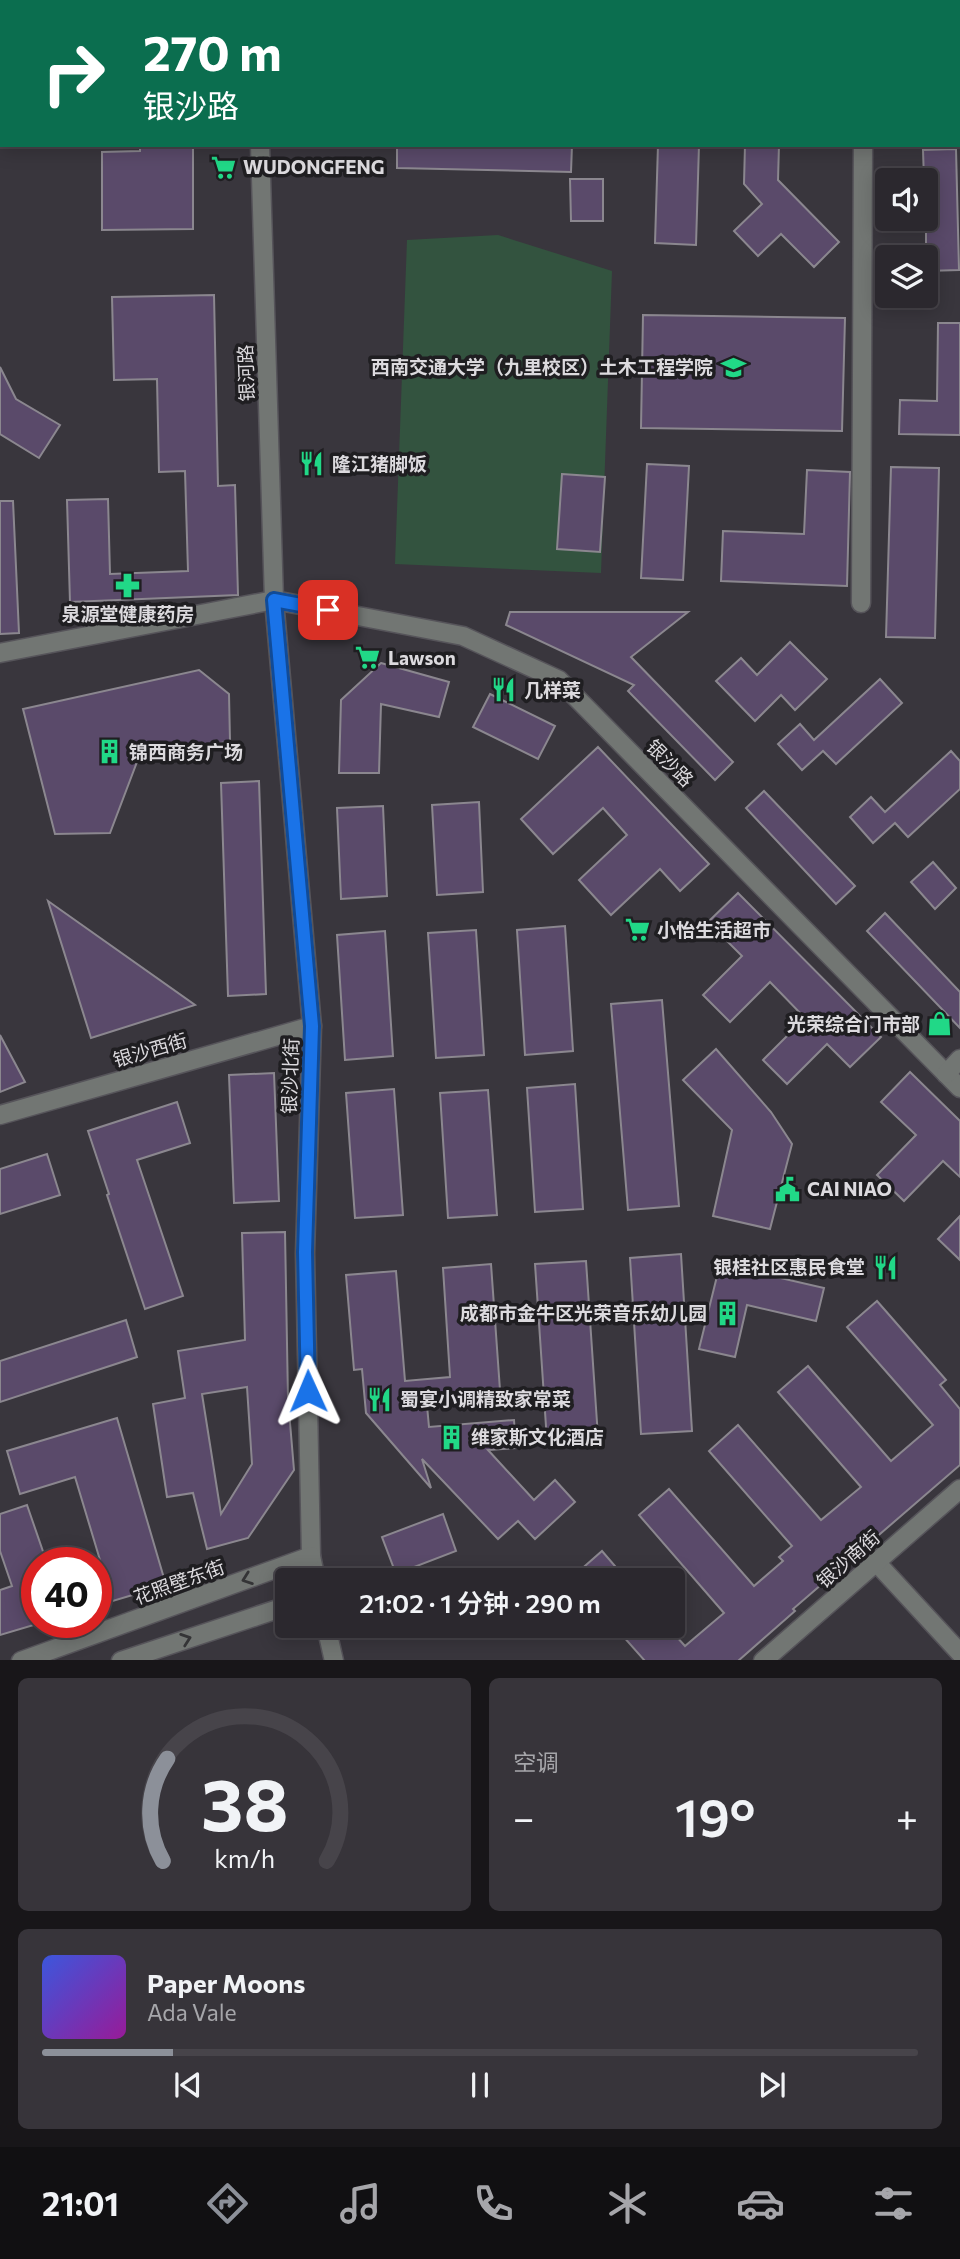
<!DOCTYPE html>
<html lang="zh">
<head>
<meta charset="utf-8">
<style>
	:root { --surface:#2b282e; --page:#37343a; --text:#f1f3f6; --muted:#a6a6aa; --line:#47444a; --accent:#8c9099 }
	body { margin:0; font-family:Commissioner,"Noto Sans SC",sans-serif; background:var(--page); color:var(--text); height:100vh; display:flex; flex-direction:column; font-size:26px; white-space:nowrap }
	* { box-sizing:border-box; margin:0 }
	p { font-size:23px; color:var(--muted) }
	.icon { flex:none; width:38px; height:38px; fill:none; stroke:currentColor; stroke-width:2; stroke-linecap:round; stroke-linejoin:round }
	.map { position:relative; height:1660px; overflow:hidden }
	.details { display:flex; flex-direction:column; gap:18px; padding:18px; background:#181619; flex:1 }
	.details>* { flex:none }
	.banner { position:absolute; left:0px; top:0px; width:961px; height:147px; box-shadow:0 4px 18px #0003,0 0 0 2px var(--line); background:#0b6e4f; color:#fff; overflow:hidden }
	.buttons { position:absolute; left:875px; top:168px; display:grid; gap:14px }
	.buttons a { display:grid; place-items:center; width:63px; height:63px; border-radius:7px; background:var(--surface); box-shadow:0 4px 18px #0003,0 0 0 2px var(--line); font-size:35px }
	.speed { position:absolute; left:21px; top:1547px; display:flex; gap:14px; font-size:35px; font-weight:700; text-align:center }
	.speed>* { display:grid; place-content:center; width:91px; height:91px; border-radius:50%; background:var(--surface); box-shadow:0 4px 18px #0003,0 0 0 2px var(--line); line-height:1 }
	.speed .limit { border:10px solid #d22; background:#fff; color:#111 }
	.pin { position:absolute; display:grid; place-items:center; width:60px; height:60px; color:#fff; margin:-30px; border-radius:14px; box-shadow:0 4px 10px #0006 }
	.me { position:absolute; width:77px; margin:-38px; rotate:359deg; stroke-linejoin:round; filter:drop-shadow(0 0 5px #0008) }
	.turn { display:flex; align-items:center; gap:24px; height:147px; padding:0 28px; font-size:32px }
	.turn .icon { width:91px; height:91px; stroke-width:2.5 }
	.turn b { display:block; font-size:49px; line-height:60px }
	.big { font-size:52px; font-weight:600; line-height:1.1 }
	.details .widget { flex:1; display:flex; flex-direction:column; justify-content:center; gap:10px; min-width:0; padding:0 24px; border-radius:10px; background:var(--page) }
	.details .dial { align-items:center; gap:0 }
	.dial svg { height:182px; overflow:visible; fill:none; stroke:var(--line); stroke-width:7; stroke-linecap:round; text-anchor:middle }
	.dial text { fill:var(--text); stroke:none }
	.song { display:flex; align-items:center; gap:21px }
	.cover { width:84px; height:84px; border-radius:10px; background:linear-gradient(135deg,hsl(230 70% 55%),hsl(300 70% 35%)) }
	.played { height:7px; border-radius:4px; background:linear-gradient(90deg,var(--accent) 15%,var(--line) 15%) }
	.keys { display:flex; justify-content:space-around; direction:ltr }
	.heat { display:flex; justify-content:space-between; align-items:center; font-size:38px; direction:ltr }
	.details .tiles { flex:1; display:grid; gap:18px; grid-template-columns:1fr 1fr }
	.widget:last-child { grid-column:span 2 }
	.trip { position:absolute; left:275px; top:1568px; width:410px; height:70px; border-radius:7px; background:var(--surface); box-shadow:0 4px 18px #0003,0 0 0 2px var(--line); font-weight:600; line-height:70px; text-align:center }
	.dock { display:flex; height:112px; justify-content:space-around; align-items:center; background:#111012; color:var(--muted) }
	.dock .icon { width:49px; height:49px }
	.dock .active { color:var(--accent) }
	.dock b { font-size:32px; color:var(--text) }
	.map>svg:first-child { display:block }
	.green { fill:#33533f }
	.building { fill:#5a4a6a; stroke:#8b878f; stroke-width:2; fill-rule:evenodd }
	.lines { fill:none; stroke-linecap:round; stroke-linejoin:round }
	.minor-casing { stroke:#56545a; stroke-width:21 }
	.minor { stroke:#727673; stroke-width:18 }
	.oneway { stroke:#343436 }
	.route-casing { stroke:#114b97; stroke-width:18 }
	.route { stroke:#1a73e8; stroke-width:12 }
	.labels { text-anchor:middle; stroke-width:7; stroke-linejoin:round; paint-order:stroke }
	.poi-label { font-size:19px; font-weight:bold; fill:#dcdade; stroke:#1f1e21; text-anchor:start }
	.street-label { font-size:19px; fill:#dcdade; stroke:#1f1e21 }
</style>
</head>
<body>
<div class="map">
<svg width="960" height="1661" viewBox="0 0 960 1661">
	<rect width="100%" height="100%" fill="#39363d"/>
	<!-- green -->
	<polygon class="green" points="498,235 612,271 601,573 395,564 407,240"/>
	<!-- building -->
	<g class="building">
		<polygon points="140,145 193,145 193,229 102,230 102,152 140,151"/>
		<polygon points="397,145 572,145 571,172 397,168"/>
		<polygon points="658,145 699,145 696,245 655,243"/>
		<polygon points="745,145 779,145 778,180 839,242 814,267 781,234 758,256 734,231 762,204 744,184"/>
		<polygon points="956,149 959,270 926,271 926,180 924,180 923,150"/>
		<polygon points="570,179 603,179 603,221 571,221"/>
		<polygon points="214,295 218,486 235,485 238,595 70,602 67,500 108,499 110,574 188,571 185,471 159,472 157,379 114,380 112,297"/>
		<polygon points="643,315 845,318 842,431 641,428"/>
		<polygon points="938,323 960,323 960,435 899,434 900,400 937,401"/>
		<polygon points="0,367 16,399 60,425 39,458 0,434"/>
		<polygon points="647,464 689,466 683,580 641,578"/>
		<polygon points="891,467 939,468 935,638 886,637"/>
		<polygon points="807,470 850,472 847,586 721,581 723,531 804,534"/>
		<polygon points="562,474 605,477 600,552 557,549"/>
		<polygon points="0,501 13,501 19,633 0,634"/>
		<polygon points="510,612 688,612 631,657 733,762 715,780 628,691 634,685 506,625"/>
		<polygon points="790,642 827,679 795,710 781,695 755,721 716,681 741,658 757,675"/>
		<polygon points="381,663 449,682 439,717 381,704 379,773 339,773 341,700"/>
		<polygon points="199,670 229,694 230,741 137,762 110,833 55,834 23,709"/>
		<polygon points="880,679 902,703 836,764 823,751 802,770 778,744 800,724 814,740"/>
		<polygon points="490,694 555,726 538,759 473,727"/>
		<polygon points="598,747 709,864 680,891 660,869 611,915 579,880 627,835 603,808 553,854 521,819"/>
		<polygon points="951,751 960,761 960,789 908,837 895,823 873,843 850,817 871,797 885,812"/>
		<polygon points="259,781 266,994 228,996 221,783"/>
		<polygon points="764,791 855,886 836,904 746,808"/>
		<polygon points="479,802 483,892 437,895 432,805"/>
		<polygon points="383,806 387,896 341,899 337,808"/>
		<polygon points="933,862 956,888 935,909 911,882"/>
		<polygon points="738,893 881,1037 850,1067 827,1044 787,1084 763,1060 805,1018 770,982 730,1022 703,995 742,956 708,922"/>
		<polygon points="48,901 195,1005 91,1038"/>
		<polygon points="885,913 960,992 960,1028 867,931"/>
		<polygon points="565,926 573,1051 525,1055 517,930"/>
		<polygon points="476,930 484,1055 436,1058 428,933"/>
		<polygon points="385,931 393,1056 345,1060 337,935"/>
		<polygon points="662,1000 679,1206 628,1210 611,1004"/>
		<polygon points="0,1035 25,1082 0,1092"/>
		<polygon points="716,1049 771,1112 792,1144 770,1229 713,1216 732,1130 683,1080"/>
		<polygon points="910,1072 960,1121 960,1177 943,1161 904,1201 877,1175 916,1135 881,1102"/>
		<polygon points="274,1073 279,1201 234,1203 229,1075"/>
		<polygon points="575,1084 583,1209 535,1212 527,1088"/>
		<polygon points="394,1089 403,1215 355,1218 346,1093"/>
		<polygon points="488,1090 497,1215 448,1218 440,1093"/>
		<polygon points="177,1102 190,1143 137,1160 183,1296 145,1309 107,1195 109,1194 88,1131"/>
		<polygon points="47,1154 60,1195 0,1214 0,1169"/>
		<polygon points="960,1216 960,1260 938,1239"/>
		<path d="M285,1232L288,1399L294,1470L248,1538L207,1549L193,1493L167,1497L153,1404L185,1398L178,1351L245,1340L242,1233ZM247,1387L252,1464L221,1514L202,1394Z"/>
		<polygon points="681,1254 692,1431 641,1434 630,1258"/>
		<polygon points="586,1261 598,1437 547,1441 535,1264"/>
		<polygon points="491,1264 500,1390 426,1395 429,1427 514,1420 516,1448 488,1450 534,1500 555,1480 575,1502 535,1539 518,1521 498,1539 422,1459 431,1488 366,1413 362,1369 354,1370 346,1275 396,1271 405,1381 450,1377 443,1268"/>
		<polygon points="720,1264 824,1288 816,1321 747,1305 735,1357 699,1349"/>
		<polygon points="877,1301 946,1380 940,1385 960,1409 960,1465 793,1609 795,1611 738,1661 645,1661 614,1626 667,1626 685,1646 724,1613 639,1515 669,1489 754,1586 783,1561 779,1557 792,1546 709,1451 738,1425 821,1520 861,1487 778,1392 808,1366 891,1461 933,1425 847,1327"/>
		<polygon points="126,1320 137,1357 0,1402 0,1361"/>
		<polygon points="117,1418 166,1585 96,1606 96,1561 100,1560 75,1477 20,1494 7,1451"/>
		<polygon points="27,1505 47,1563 37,1563 37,1624 0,1635 0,1590 12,1586 0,1551 0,1514"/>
		<polygon points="443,1514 456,1551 396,1574 382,1537"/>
		<polygon points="602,1551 627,1580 569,1580"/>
	</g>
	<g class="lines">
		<defs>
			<g id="minor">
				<polyline points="255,0 255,2"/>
				<polyline points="864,2 864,0"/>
				<polyline points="260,145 274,600 312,1026 305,1253 311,1556 316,1580"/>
				<polyline points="861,603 863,145"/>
				<polyline points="0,653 274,600 463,636 559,680 960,1088"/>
				<polyline points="946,1074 960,1059"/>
				<polyline points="0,1115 312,1026"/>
				<polyline points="876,1562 960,1653"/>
				<polyline points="326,1626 334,1661"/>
				<polyline points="21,1661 311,1556"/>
				<polyline points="121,1661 287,1606"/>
				<polyline points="763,1661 960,1489"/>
			</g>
		</defs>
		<!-- minor casing -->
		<use href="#minor" class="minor-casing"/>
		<!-- minor -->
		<use href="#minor" class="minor"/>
	</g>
	<!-- one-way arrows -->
	<defs><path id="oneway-chevron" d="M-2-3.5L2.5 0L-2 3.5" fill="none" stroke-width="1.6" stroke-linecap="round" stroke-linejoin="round" transform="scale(1.75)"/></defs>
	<g class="oneway">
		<use href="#oneway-chevron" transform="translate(247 1579) rotate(160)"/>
		<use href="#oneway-chevron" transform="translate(186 1639) rotate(-19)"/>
	</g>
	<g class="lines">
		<defs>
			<polyline id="route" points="308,1391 305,1252 312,1026 274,600 328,610"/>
		</defs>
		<!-- route casing -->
		<use href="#route" class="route-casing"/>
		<!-- route -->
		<use href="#route" class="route"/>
	</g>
	<!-- icons -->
	<defs>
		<symbol id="supermarket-bare" viewBox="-9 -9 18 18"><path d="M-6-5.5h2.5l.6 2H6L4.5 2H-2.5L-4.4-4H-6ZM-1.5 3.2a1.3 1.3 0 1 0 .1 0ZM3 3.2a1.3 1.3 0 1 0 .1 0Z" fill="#21d887" stroke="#1f1e21" stroke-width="2.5" paint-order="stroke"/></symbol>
		<symbol id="university-bare" viewBox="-9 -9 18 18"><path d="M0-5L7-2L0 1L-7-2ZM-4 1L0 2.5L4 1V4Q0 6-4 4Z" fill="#21d887" stroke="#1f1e21" stroke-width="2.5" paint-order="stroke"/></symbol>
		<symbol id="restaurant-bare" viewBox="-9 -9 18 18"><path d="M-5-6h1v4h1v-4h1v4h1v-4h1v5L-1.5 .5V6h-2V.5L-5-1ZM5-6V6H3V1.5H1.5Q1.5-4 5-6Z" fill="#21d887" stroke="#1f1e21" stroke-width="2.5" paint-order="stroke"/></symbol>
		<symbol id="pharmacy-bare" viewBox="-9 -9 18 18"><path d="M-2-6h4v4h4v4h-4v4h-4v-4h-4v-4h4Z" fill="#21d887" stroke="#1f1e21" stroke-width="2.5" paint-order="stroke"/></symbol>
		<symbol id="building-bare" viewBox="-9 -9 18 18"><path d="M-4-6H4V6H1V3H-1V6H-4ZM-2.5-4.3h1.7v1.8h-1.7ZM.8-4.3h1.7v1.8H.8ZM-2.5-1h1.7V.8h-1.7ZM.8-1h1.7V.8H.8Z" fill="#21d887" stroke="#1f1e21" stroke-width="2.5" paint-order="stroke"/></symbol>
		<symbol id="shop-bare" viewBox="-9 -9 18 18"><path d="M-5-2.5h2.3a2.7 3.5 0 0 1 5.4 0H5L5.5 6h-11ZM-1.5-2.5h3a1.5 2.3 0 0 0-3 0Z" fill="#21d887" stroke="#1f1e21" stroke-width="2.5" paint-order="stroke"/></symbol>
		<symbol id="civic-bare" viewBox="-9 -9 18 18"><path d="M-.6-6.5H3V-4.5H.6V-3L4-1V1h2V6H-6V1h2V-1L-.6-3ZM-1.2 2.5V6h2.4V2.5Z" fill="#21d887" stroke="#1f1e21" stroke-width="2.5" paint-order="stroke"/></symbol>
	</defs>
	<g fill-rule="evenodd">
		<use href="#supermarket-bare" x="206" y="150" width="35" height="35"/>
		<use href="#university-bare" x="716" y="350" width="35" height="35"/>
		<use href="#restaurant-bare" x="294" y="446" width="35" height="35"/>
		<use href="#pharmacy-bare" x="110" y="568" width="35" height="35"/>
		<use href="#supermarket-bare" x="350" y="640" width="35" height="35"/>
		<use href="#restaurant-bare" x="486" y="672" width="35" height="35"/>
		<use href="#building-bare" x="92" y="734" width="35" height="35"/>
		<use href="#supermarket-bare" x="620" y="912" width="35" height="35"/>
		<use href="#shop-bare" x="922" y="1006" width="35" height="35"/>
		<use href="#civic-bare" x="770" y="1172" width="35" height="35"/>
		<use href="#restaurant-bare" x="868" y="1250" width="35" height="35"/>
		<use href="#building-bare" x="710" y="1296" width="35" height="35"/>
		<use href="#restaurant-bare" x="362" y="1382" width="35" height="35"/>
		<use href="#building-bare" x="434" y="1420" width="35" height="35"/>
	</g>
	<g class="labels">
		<!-- poi labels -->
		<g class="poi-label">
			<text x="243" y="174">WUDONGFENG</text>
			<text x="713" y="374" text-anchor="end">西南交通大学（九里校区）土木工程学院</text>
			<text x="332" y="471">隆江猪脚饭</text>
			<text x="128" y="621" text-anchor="middle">泉源堂健康药房</text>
			<text x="388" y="665">Lawson</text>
			<text x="524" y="697">几样菜</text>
			<text x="129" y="759">锦西商务广场</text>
			<text x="657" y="937">小怡生活超市</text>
			<text x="920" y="1031" text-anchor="end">光荣综合门市部</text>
			<text x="807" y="1196">CAI NIAO</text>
			<text x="865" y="1274" text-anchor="end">银桂社区惠民食堂</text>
			<text x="707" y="1320" text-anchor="end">成都市金牛区光荣音乐幼儿园</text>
			<text x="400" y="1406">蜀宴小调精致家常菜</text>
			<text x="471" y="1444">维家斯文化酒店</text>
		</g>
		<!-- street labels -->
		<g class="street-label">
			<text transform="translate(246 373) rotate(-92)" y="7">银河路</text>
			<text transform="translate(670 763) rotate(45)" y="7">银沙路</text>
			<text transform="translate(150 1050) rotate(-16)" y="7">银沙西街</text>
			<text transform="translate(290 1076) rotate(-88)" y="7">银沙北街</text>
			<text transform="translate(848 1559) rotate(-41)" y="7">银沙南街</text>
			<text transform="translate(179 1582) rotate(-20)" y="7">花照壁东街</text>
		</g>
	</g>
</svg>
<div class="buttons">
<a><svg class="icon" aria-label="sound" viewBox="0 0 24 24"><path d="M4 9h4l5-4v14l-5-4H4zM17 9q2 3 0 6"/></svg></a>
<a><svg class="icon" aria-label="layers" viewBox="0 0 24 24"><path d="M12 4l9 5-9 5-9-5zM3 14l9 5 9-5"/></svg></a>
</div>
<div class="speed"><div class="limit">40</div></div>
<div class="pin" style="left:328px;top:610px;background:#d93025"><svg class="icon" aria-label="arrive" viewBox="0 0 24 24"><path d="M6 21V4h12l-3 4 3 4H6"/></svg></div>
<svg class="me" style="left:308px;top:1391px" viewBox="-20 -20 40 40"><path d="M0-17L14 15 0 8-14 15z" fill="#1a73e8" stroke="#fff" stroke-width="4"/></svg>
<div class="trip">21:02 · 1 分钟 · 290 m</div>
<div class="banner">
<div class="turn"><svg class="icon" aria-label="right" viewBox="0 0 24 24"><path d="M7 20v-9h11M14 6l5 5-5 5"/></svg><div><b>270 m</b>银沙路</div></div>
</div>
</div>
<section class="details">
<div class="tiles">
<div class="widget dial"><svg viewBox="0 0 100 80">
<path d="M14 69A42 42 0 1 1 86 69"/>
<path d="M14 69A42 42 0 0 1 16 24" stroke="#8c9099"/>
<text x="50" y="56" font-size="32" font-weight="700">38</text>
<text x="50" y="72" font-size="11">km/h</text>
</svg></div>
<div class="widget"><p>空调</p>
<div class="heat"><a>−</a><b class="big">19°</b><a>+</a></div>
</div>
<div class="widget">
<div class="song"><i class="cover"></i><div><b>Paper Moons</b><p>Ada Vale</p></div></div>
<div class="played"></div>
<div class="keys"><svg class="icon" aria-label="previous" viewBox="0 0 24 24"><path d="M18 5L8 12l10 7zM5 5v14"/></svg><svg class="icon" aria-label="pause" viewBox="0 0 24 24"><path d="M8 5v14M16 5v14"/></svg><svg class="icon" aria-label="next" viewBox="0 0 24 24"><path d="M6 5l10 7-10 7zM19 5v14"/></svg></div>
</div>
</div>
</section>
<nav class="dock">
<b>21:01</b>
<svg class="icon active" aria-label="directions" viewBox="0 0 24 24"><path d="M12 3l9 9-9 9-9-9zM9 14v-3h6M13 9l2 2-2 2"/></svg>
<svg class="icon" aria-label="music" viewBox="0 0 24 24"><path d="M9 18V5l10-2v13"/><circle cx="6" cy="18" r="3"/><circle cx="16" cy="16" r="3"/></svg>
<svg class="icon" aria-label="phone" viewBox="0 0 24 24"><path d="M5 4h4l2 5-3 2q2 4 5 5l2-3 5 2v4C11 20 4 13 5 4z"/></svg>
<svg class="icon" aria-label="climate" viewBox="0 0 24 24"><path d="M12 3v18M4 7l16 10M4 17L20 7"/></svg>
<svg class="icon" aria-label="car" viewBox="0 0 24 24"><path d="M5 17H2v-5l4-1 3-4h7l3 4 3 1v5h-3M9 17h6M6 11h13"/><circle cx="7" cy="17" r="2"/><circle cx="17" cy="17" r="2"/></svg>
<svg class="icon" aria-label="filters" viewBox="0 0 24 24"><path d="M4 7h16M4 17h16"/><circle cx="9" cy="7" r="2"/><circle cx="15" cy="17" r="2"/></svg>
</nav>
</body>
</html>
